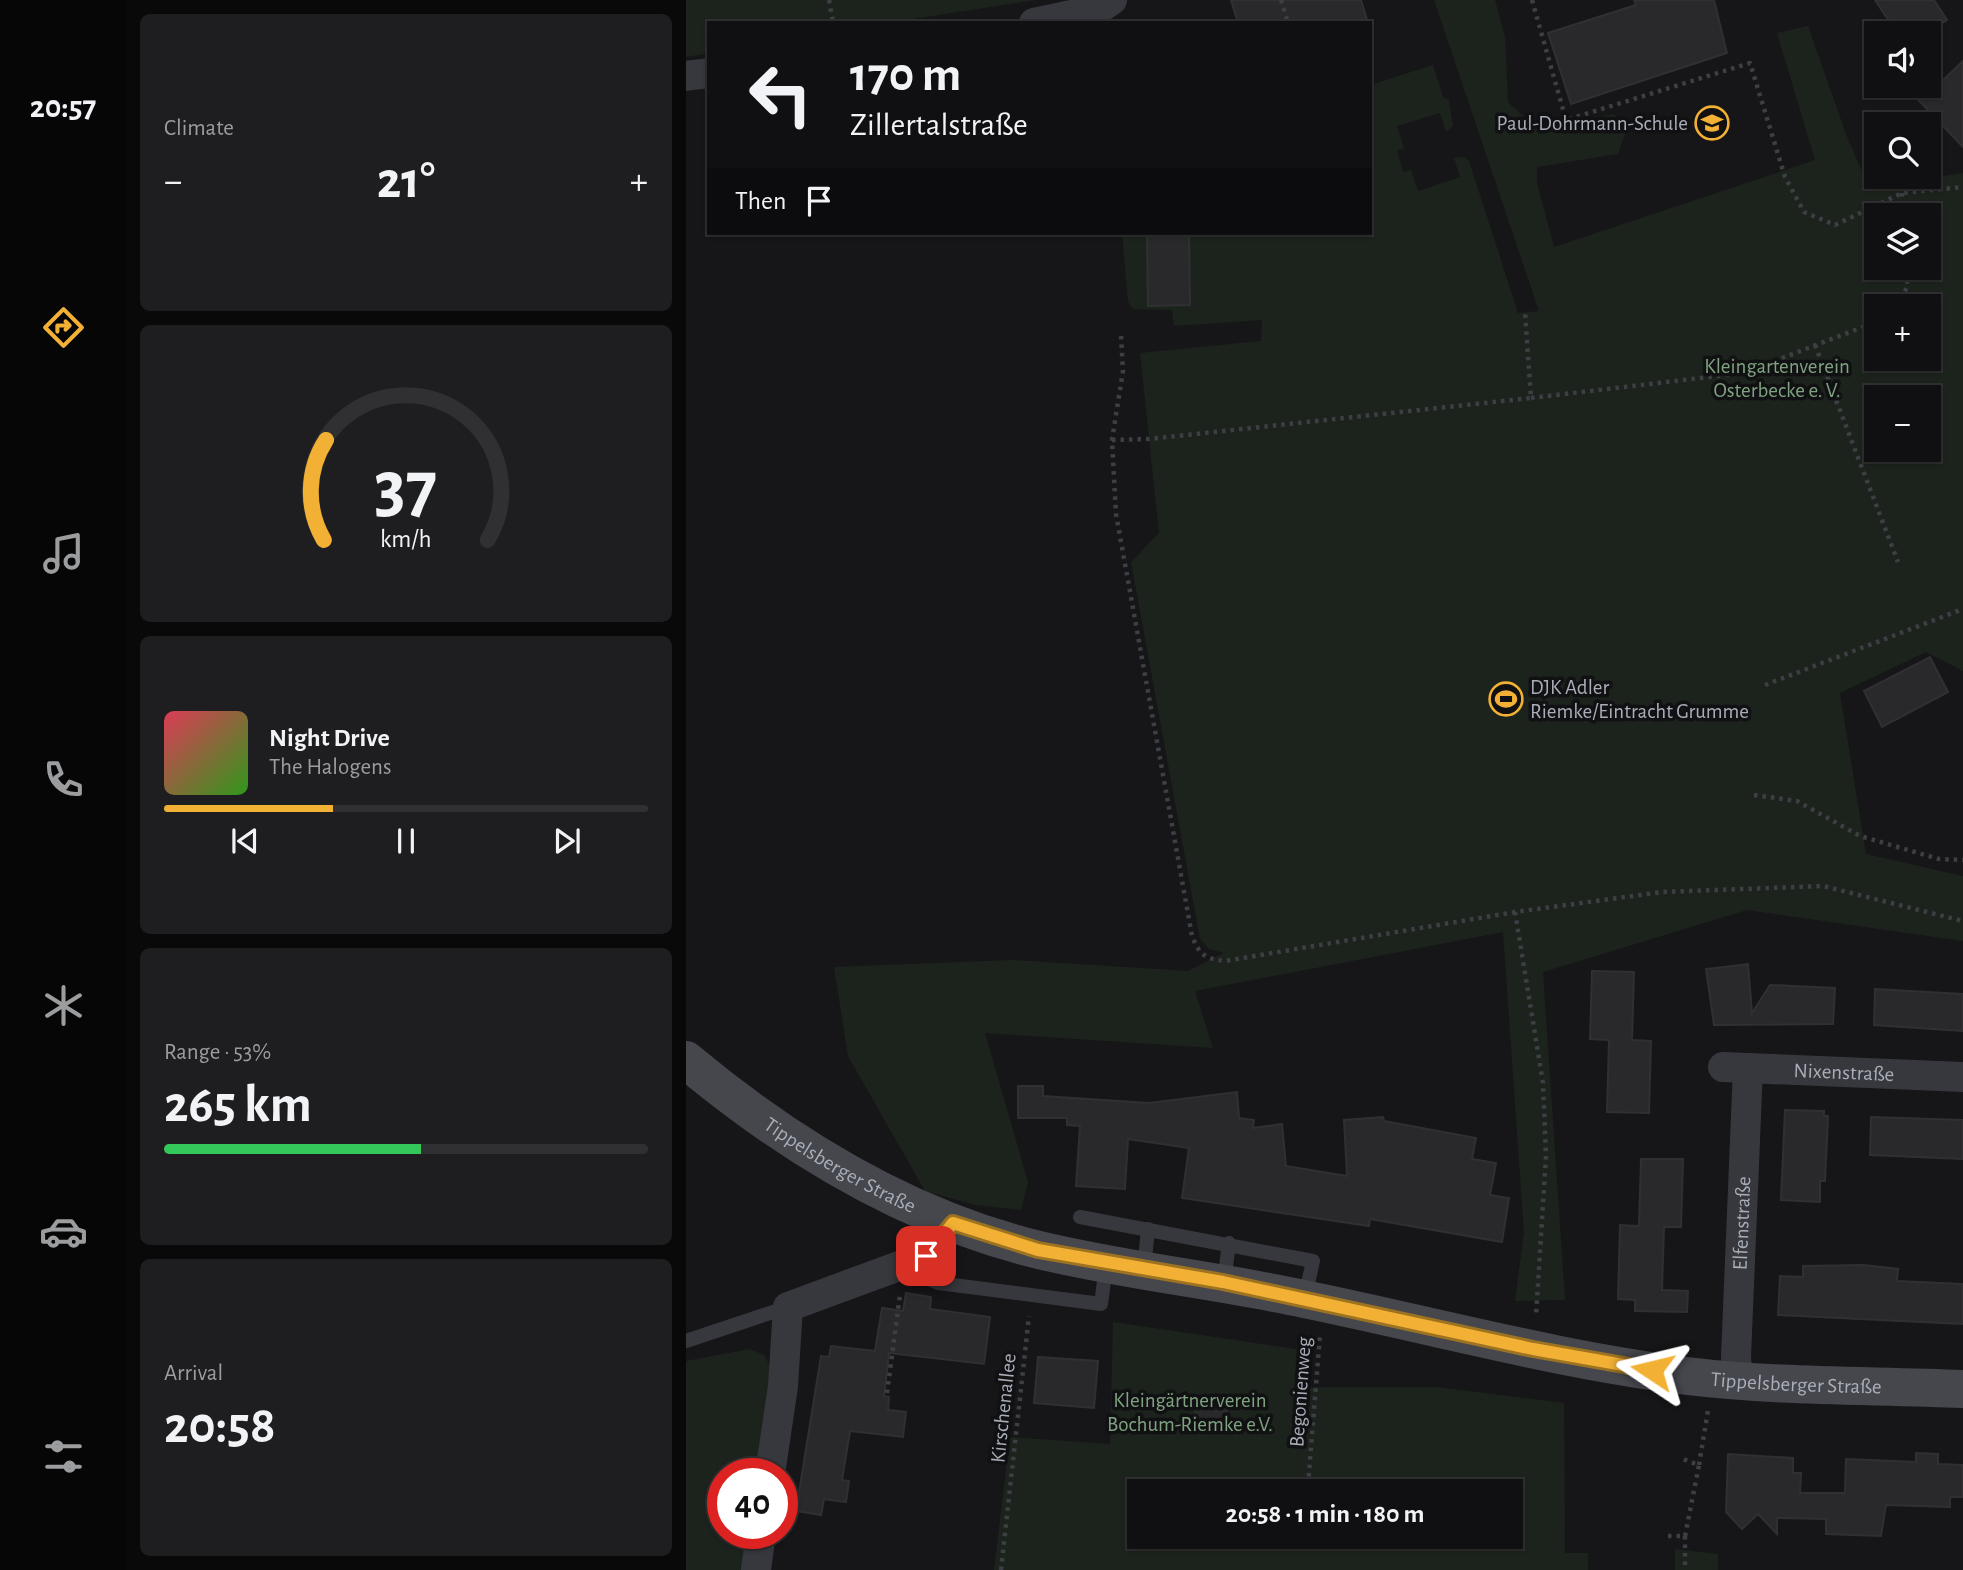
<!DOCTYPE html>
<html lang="en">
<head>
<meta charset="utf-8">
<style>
	:root { --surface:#101012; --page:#1e1e20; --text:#f1f3f6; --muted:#9c9d9f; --line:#303032; --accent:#f2b134 }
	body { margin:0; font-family:"Alegreya Sans",sans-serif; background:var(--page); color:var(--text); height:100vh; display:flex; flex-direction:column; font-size:26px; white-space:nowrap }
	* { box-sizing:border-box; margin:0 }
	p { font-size:23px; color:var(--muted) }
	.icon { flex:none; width:38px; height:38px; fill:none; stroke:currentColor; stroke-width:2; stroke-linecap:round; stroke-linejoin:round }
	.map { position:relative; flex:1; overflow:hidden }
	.sheet { display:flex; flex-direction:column; gap:14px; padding:14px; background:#09090a; width:560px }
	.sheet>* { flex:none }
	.guide { position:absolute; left:21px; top:21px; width:665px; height:214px; border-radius:0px; box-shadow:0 2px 5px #0004,0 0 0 2px var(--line); background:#101012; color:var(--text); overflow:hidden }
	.fabs { position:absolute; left:1178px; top:21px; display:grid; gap:14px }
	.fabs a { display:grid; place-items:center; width:77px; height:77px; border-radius:0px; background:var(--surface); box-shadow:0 2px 5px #0004,0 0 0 2px var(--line); font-size:35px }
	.speed { position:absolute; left:21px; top:1458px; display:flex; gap:14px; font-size:35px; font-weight:700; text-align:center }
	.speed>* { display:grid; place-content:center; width:91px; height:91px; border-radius:50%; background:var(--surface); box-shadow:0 2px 5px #0004,0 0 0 2px var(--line); line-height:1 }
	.speed .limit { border:10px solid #d22; background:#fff; color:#111 }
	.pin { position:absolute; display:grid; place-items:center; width:60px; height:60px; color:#fff; margin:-30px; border-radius:14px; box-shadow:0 4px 10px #0006 }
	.me { position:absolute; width:77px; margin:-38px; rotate:280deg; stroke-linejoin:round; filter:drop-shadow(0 0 5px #0008) }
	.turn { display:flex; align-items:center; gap:24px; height:147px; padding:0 28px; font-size:32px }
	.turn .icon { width:91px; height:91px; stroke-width:2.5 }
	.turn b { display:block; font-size:49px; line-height:60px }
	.then { display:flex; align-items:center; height:66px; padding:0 28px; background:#0003; gap:14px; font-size:26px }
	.big { font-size:52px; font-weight:700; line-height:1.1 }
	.sheet .tile { flex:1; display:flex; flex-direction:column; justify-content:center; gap:10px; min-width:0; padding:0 24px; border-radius:10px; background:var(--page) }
	.sheet .dial { align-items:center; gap:0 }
	.dial svg { height:182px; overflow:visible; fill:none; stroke:var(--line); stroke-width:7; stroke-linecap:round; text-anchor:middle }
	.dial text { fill:var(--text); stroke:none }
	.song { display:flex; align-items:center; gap:21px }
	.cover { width:84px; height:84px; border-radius:10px; background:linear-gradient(135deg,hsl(350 70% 55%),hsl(110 70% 35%)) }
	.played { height:7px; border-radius:4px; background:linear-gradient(90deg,var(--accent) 35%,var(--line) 35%) }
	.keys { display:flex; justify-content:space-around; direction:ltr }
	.heat { display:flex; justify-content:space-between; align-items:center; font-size:38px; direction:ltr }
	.charge { height:10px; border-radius:5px; background:linear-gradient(90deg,#34c759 53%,var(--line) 0) }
	.trip { position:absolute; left:441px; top:1479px; width:396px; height:70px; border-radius:0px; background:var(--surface); box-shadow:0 2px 5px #0004,0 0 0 2px var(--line); font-weight:700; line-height:70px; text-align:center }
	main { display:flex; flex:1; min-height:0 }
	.dock { display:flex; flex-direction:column; width:126px; justify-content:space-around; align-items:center; background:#060607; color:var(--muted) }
	.dock .icon { width:49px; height:49px }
	.dock .active { color:var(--accent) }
	.dock b { font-size:32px; color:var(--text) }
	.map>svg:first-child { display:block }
	.green { fill:#1c231d; fill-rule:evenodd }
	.building { fill:#29292c; stroke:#303034; stroke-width:2 }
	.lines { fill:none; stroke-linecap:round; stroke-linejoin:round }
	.path { stroke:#3d3f44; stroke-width:4.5; stroke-dasharray:3.5 5; stroke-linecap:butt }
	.lane { stroke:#37383d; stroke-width:14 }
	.street { stroke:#37383d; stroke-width:30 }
	.secondary { stroke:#45474d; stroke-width:38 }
	.route-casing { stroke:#9d7322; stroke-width:18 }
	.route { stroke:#f2b134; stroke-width:12 }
	.labels { text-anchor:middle; stroke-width:7; stroke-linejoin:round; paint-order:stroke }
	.poi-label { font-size:21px; fill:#a8adb8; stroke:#111113; text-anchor:end }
	.park-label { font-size:21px; fill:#7fa381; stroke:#111113 }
	.street-label { font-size:21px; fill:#a8adb8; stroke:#111113 }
</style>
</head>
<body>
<main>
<nav class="dock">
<b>20:57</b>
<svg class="icon active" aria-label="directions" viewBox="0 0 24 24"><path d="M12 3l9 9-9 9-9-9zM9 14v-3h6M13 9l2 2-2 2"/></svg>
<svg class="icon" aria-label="music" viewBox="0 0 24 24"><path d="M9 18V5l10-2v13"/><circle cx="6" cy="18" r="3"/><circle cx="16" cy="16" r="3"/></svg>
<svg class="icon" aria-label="phone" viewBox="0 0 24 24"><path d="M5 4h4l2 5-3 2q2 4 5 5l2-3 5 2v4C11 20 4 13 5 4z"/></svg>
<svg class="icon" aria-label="climate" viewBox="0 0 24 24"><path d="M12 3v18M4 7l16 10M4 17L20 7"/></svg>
<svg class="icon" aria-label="car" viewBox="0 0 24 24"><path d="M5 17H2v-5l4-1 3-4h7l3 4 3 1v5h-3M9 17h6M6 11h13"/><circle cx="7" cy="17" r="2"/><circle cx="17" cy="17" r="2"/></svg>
<svg class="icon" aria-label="filters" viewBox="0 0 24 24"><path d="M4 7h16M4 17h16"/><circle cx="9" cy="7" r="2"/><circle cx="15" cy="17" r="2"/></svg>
</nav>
<section class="sheet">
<div class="tile"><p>Climate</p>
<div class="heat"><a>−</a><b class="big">21°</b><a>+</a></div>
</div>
<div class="tile dial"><svg viewBox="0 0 100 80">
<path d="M14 69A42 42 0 1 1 86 69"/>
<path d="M14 69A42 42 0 0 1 15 25" stroke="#f2b134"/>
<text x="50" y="56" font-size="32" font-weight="700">37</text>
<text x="50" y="72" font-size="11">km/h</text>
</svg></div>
<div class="tile">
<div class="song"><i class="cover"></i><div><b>Night Drive</b><p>The Halogens</p></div></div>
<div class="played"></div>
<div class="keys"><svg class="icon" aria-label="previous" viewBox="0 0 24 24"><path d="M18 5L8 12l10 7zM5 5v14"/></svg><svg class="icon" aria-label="pause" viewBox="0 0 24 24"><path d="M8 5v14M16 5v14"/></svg><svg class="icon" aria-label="next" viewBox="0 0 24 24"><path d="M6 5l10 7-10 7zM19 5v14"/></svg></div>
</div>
<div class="tile"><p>Range · 53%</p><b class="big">265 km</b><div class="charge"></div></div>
<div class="tile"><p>Arrival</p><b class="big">20:58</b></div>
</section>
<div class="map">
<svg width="1277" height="1570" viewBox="0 0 1277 1570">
	<rect width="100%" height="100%" fill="#161618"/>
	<!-- green -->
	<g class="green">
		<polygon points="0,0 350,0 201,23 23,23 23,53 0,57"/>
		<path d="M748,0H809L819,37L822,102L842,121L873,125L928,114L940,131L932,154L851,167V183L868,247L1129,160L1091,33L1122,26L1161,137L1183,187L1277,173V671L1240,652L1154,693L1180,854L1277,876V941L1061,910L857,972L879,1300L829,1301L838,1232L817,932L509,991L527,1048L299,1033L342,1182L335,1210L289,1205L239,1191L162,1056L148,967L327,960L502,971L538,953L523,949L514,939L445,562L473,533L454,353L575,341L576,320L488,326L486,310L447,309L442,302L436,233H684V85L747,65L757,97L763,100L767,126L760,132L754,113L711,126L718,148L711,151L717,172L725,170L732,191L774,177L768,158L778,157L783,161L832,313L853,311ZM1190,215H1242V268H1190ZM1190,306H1242V359H1190ZM1190,397H1242V450H1190Z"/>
		<path d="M427,1322L616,1350L622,1387H750L878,1403L879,1553H902V1570H308L324,1437L424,1444ZM453,1491H824V1536H453Z"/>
		<polygon points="64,1349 78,1355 84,1366 74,1473 37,1474 37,1533 65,1533 60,1570 0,1570 0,1361"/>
		<polygon points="989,1549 1032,1554 1032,1570 989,1570"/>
	</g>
	<!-- building -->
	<g class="building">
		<polygon points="545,0 675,0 682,23 552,23"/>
		<polygon points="948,0 1028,0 1041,53 885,104 862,33 950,5"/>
		<polygon points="1189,0 1248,0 1261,20 1240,33 1211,33"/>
		<polygon points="1277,61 1277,147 1219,86 1251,86"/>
		<polygon points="461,233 503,233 504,305 462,306"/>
		<polygon points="1244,657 1262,692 1196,727 1178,691"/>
		<polygon points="1062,964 1066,1013 1084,985 1149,988 1147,1024 1028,1025 1020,969"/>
		<polygon points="906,971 948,972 946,1040 965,1041 963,1113 921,1112 923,1040 904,1039"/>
		<polygon points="1189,989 1277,994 1277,1031 1188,1025"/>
		<polygon points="332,1086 357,1086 357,1096 463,1103 551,1092 553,1118 568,1120 567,1128 596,1124 600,1166 661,1176 658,1120 697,1117 698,1121 790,1138 786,1159 810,1163 804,1195 823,1198 816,1242 684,1219 683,1226 496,1198 503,1148 442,1139 439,1189 390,1186 394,1126 381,1125 381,1118 332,1118"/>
		<polygon points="1099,1110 1138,1111 1138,1116 1142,1116 1139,1181 1134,1181 1134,1202 1095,1200"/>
		<polygon points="1185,1117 1277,1120 1277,1159 1184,1155"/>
		<polygon points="955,1159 997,1159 995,1227 978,1227 976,1290 1002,1291 1001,1312 949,1311 949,1300 932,1299 934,1225 953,1226"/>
		<polygon points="1177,1265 1212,1269 1211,1281 1277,1284 1277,1324 1092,1315 1094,1276 1117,1277 1117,1266"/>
		<polygon points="220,1293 245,1297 244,1309 304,1317 298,1364 203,1353 198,1396 203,1397 202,1410 220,1412 217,1437 164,1431 156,1480 163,1481 160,1502 138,1499 135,1515 110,1511 135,1356 143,1357 145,1346 189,1351 196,1308 217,1311"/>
		<polygon points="352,1357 412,1361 408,1408 348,1403"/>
		<polygon points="510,1397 541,1397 540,1425 509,1425"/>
		<polygon points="1230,1453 1252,1454 1252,1464 1277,1465 1277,1497 1264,1497 1264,1507 1200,1505 1195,1536 1140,1534 1140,1519 1091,1518 1091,1534 1072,1514 1056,1529 1040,1512 1042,1454 1107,1458 1107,1473 1115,1473 1114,1493 1159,1493 1160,1459 1230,1462"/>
	</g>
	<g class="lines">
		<!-- path -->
		<g class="path">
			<polyline points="143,0 147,23"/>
			<polyline points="595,0 602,23"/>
			<polyline points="846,0 880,120 1064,63 1099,177 1118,212 1149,225 1216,193 1277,187"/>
			<polyline points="1216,193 1217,215"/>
			<polyline points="1210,306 1222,286 1218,268"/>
			<path d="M435,336L437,371L426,440L430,514L506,936C513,954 519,959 539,961L829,912L976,892L1137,886L1277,921"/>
			<polyline points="1129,345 1212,562"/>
			<polyline points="845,398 1057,373 1190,322"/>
			<polyline points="426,440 463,439 845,398 839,312"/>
			<polyline points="1079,685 1277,609"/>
			<polyline points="1068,795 1111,801 1174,836 1253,859 1277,860"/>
			<polyline points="829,912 857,1083 860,1156 850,1316"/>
			<polyline points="201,1393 214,1295"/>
			<polyline points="1013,1465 1022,1410"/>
			<polyline points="457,1484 815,1486"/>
			<polyline points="622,1485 634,1335"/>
			<polyline points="982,1536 999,1536 1013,1465 997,1459"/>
			<polyline points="999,1536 999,1570"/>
			<polyline points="315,1570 343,1316"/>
		</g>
		<!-- lane -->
		<g class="lane">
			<polyline points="394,1217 627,1261 619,1297"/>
			<polyline points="216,1267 252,1283 415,1304 420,1266"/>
			<polyline points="458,1269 462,1229"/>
			<polyline points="538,1282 543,1243"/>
			<polyline points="0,1341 102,1307"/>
		</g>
		<!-- street -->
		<g class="street">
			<polyline points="348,23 413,9 426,0"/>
			<polyline points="0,76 23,73"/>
			<path id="s1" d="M1037,1067L1277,1077"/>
			<path id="s2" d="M1052,1381L1050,1357L1062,1068"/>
			<polyline points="84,1474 97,1386 102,1307 240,1256 267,1223"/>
			<polyline points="70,1570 75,1533"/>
		</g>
		<!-- secondary -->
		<path class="secondary" id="s3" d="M0,1060C103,1146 221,1218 353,1250C440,1271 530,1280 618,1299C745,1325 872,1360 1001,1376C1092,1387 1185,1385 1277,1389"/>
	</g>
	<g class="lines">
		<defs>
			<polyline id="route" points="240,1256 267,1223 352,1250 537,1282 847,1349 966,1370"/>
		</defs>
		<!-- route casing -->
		<use href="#route" class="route-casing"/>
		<!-- route -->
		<use href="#route" class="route"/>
	</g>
	<!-- icons -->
	<defs>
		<symbol id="school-ring" viewBox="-11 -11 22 22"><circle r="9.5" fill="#111113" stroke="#f2b134" stroke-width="1.5"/><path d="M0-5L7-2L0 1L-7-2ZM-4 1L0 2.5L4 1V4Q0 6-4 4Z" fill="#f2b134"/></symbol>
		<symbol id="stadium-ring" viewBox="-11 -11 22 22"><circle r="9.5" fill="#111113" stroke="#f2b134" stroke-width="1.5"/><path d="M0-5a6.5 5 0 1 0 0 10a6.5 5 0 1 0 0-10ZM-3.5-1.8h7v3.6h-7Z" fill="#f2b134"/></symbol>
	</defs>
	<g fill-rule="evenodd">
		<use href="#school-ring" x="1007" y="104" width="38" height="38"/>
		<use href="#stadium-ring" x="801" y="680" width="38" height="38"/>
	</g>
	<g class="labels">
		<!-- poi labels -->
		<g class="poi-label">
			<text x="1002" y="130">Paul-Dohrmann-Schule</text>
			<text x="844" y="694" text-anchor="start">DJK Adler<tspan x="844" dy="24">Riemke/Eintracht Grumme</tspan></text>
		</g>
		<!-- park labels -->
		<g class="park-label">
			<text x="1091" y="373">Kleingartenverein<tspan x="1091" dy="24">Osterbecke e. V.</tspan></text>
			<text x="504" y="1407">Kleingärtnerverein<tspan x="504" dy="24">Bochum-Riemke e.V.</tspan></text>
		</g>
		<!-- street labels -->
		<g class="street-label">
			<text dy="7" stroke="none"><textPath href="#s1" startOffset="121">Nixenstraße</textPath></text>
			<text dy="7" stroke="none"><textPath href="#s3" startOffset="187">Tippelsberger Straße</textPath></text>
			<text dy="7" stroke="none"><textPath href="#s2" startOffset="158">Elfenstraße</textPath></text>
			<text dy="7" stroke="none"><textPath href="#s3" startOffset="1174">Tippelsberger Straße</textPath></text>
			<text transform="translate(614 1392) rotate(-86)" y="7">Begonienweg</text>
			<text transform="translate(317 1408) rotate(-84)" y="7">Kirschenallee</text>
		</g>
	</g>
</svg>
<div class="fabs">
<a><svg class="icon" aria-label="sound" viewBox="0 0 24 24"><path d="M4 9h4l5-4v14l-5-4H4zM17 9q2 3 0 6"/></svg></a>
<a><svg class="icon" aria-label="search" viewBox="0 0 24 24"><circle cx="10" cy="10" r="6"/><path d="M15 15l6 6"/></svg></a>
<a><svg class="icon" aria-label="layers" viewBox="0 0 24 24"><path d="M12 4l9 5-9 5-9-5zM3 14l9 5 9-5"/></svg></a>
<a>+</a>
<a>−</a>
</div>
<div class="speed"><div class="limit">40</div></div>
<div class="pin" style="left:240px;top:1256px;background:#d93025"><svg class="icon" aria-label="arrive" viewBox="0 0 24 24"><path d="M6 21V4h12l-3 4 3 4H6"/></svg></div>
<svg class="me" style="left:966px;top:1370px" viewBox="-20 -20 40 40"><path d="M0-17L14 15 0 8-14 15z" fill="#f2b134" stroke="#fff" stroke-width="4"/></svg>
<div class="trip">20:58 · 1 min · 180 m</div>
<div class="guide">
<div class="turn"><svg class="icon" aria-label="left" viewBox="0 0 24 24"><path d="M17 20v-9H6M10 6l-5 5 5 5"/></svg><div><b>170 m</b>Zillertalstraße</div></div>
<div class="then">Then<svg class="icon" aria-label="arrive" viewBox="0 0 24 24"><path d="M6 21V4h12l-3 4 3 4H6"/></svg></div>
</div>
</div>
</main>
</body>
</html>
